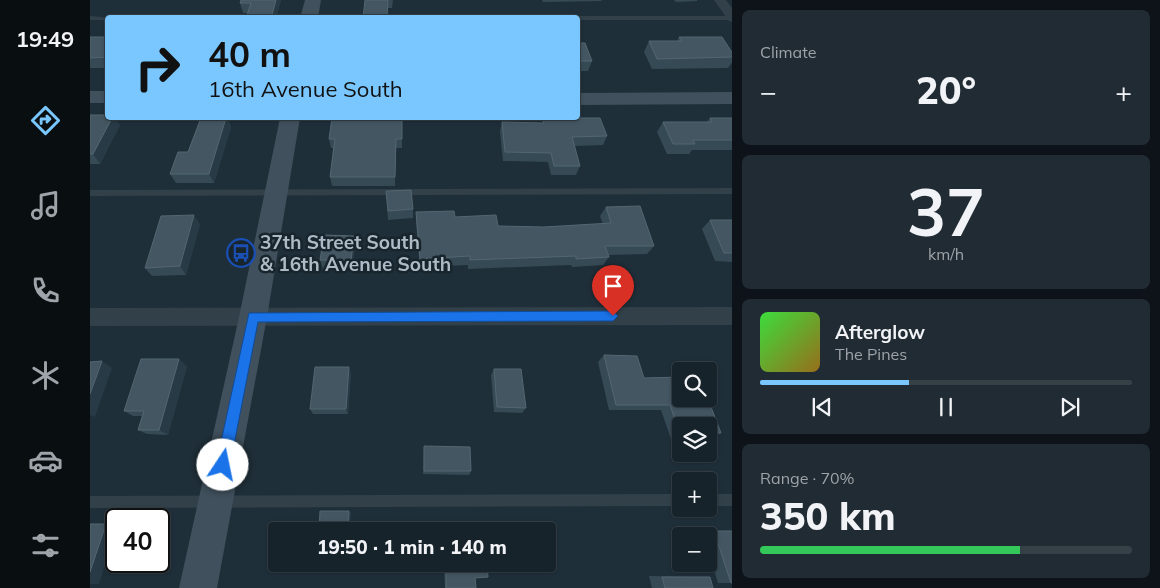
<!DOCTYPE html>
<html lang="en">
<head>
<meta charset="utf-8">
<style>
	:root { --surface:#17232b; --page:#202b33; --text:#f1f3f6; --muted:#9ea4a9; --line:#364047; --accent:#79c7fe }
	body { margin:0; font-family:Mulish,sans-serif; background:var(--page); color:var(--text); height:100vh; display:flex; flex-direction:column; font-size:19px; white-space:nowrap }
	* { box-sizing:border-box; margin:0 }
	p { font-size:16px; color:var(--muted) }
	.icon { flex:none; width:28px; height:28px; fill:none; stroke:currentColor; stroke-width:2; stroke-linecap:round; stroke-linejoin:round }
	.map { position:relative; flex:1; overflow:hidden }
	.details { display:flex; flex-direction:column; gap:10px; padding:10px; background:#0d1318; width:428px }
	.details>* { flex:none }
	.banner { position:absolute; left:15px; top:15px; width:475px; height:105px; border-radius:5px; box-shadow:0 1px 4px #0004,0 0 0 1px var(--line); background:#79c7fe; color:#111; overflow:hidden }
	.tools { position:absolute; left:582px; top:362px; display:grid; gap:10px }
	.tools a { display:grid; place-items:center; width:45px; height:45px; border-radius:5px; background:var(--surface); box-shadow:0 1px 4px #0004,0 0 0 1px var(--line); font-size:25px }
	.speed { position:absolute; left:15px; top:508px; display:flex; gap:10px; font-size:25px; font-weight:700; text-align:center }
	.speed>* { display:grid; place-content:center; width:65px; height:65px; border-radius:50%; background:var(--surface); box-shadow:0 1px 4px #0004,0 0 0 1px var(--line); line-height:1 }
	.speed .limit { border:2px solid #111; border-radius:8px; background:#fff; color:#111 }
	.pin { position:absolute; display:grid; place-items:center; width:42px; height:42px; color:#fff; margin:-51px -21px; border-radius:50% 50% 50% 0; rotate:-45deg; box-shadow:0 0 5px #0007 }
	.pin .icon { rotate:45deg }
	.me { position:absolute; width:55px; margin:-28px; rotate:11deg; stroke-linejoin:round; filter:drop-shadow(0 0 4px #0008) }
	.turn { display:flex; align-items:center; gap:18px; height:105px; padding:0 20px; font-size:22px }
	.turn .icon { width:65px; height:65px; stroke-width:2.5 }
	.turn b { display:block; font-size:35px; line-height:42px }
	.big { font-size:38px; font-weight:800; line-height:1.1 }
	.details .widget { flex:1; display:flex; flex-direction:column; justify-content:center; gap:8px; min-width:0; padding:0 18px; border-radius:8px; background:var(--page) }
	.details .dial { align-items:center; gap:0 }
	.dial b { font-size:65px; line-height:1 }
	.song { display:flex; align-items:center; gap:15px }
	.cover { width:60px; height:60px; border-radius:8px; background:linear-gradient(135deg,hsl(120 70% 55%),hsl(40 70% 35%)) }
	.played { height:5px; border-radius:2px; background:linear-gradient(90deg,var(--accent) 40%,var(--line) 40%) }
	.keys { display:flex; justify-content:space-around; direction:ltr }
	.heat { display:flex; justify-content:space-between; align-items:center; font-size:28px; direction:ltr }
	.charge { height:8px; border-radius:4px; background:linear-gradient(90deg,#34c759 70%,var(--line) 0) }
	.trip { position:absolute; left:178px; top:522px; width:288px; height:50px; border-radius:5px; background:var(--surface); box-shadow:0 1px 4px #0004,0 0 0 1px var(--line); font-weight:800; line-height:50px; text-align:center }
	main { display:flex; flex:1; min-height:0 }
	.menu { display:flex; flex-direction:column; width:90px; justify-content:space-around; align-items:center; background:#090e11; color:var(--muted) }
	.menu .icon { width:35px; height:35px }
	.menu .current { color:var(--accent) }
	.menu b { font-size:22px; color:var(--text) }
	.map>svg:first-child { display:block }
	.lines { fill:none; stroke-linecap:round; stroke-linejoin:round }
	.lane { fill:#324049; fill-rule:evenodd }
	.street { fill:#324049; fill-rule:evenodd }
	.secondary { fill:#40505c; fill-rule:evenodd }
	.wall { fill:#364a55 }
	.shaded-wall { fill:#273a45 }
	.building { fill:#435662; stroke:#536671 }
	.route { fill:#1a73e8; stroke:#114b97 }
	.labels { text-anchor:middle; stroke-width:5; stroke-linejoin:round; paint-order:stroke }
	.poi-label { font-size:19px; font-weight:bold; fill:#adbbc6; stroke:#18252d; text-anchor:start }
</style>
</head>
<body>
<main>
<nav class="menu">
<b>19:49</b>
<svg class="icon current" aria-label="directions" viewBox="0 0 24 24"><path d="M12 3l9 9-9 9-9-9zM9 14v-3h6M13 9l2 2-2 2"/></svg>
<svg class="icon" aria-label="music" viewBox="0 0 24 24"><path d="M9 18V5l10-2v13"/><circle cx="6" cy="18" r="3"/><circle cx="16" cy="16" r="3"/></svg>
<svg class="icon" aria-label="phone" viewBox="0 0 24 24"><path d="M5 4h4l2 5-3 2q2 4 5 5l2-3 5 2v4C11 20 4 13 5 4z"/></svg>
<svg class="icon" aria-label="climate" viewBox="0 0 24 24"><path d="M12 3v18M4 7l16 10M4 17L20 7"/></svg>
<svg class="icon" aria-label="car" viewBox="0 0 24 24"><path d="M5 17H2v-5l4-1 3-4h7l3 4 3 1v5h-3M9 17h6M6 11h13"/><circle cx="7" cy="17" r="2"/><circle cx="17" cy="17" r="2"/></svg>
<svg class="icon" aria-label="filters" viewBox="0 0 24 24"><path d="M4 7h16M4 17h16"/><circle cx="9" cy="7" r="2"/><circle cx="15" cy="17" r="2"/></svg>
</nav>
<div class="map">
<svg width="643" height="588" viewBox="0 0 643 588">
	<rect width="100%" height="100%" fill="#1f2f39"/>
	<g class="lines">
		<!-- lane -->
		<g class="lane">
			<polygon points="0,16 21,18 18,18 18,20 0,20"/>
			<polygon points="643,16 643,20 488,20 488,18 485,18 488,16"/>
			<polygon points="643,188 643,194 0,196 0,190"/>
			<polygon points="591,494 591,506 0,508 0,496"/>
			<rect x="619" y="494" width="24" height="12"/>
		</g>
		<!-- street -->
		<g class="street">
			<polygon points="624,0 636,0 643,9 643,22 639,21"/>
			<polygon points="643,307 643,325 0,326 0,308"/>
		</g>
		<!-- secondary -->
		<g class="secondary">
			<polygon points="215,0 231,0 228,18 210,18"/>
			<rect x="0" y="91" width="18" height="12"/>
			<polygon points="643,92 643,104 488,105 488,93"/>
			<polygon points="190,118 210,118 177,317 127,588 89,588 149,317"/>
		</g>
	</g>
	<!-- wall -->
	<g class="wall">
		<polygon points="151,0 191,0 186,18 156,18 158,13 153,13 150,3"/>
		<polygon points="275,0 303,0 302,8 298,8"/>
		<polygon points="452,0 512,0 511,1 453,2"/>
		<polygon points="584,0 607,0 607,1 586,2"/>
		<rect x="0" y="37" width="18" height="31"/>
		<polygon points="589,37 643,54 643,61 638,68 562,69 554,52 559,41 587,41"/>
		<polygon points="488,43 502,61 498,71 488,71"/>
		<polygon points="0,115 30,125 10,164 0,164"/>
		<polygon points="111,118 137,118 141,127 124,183 86,183 80,174 98,152"/>
		<polygon points="312,118 312,148 306,148 305,186 242,186 240,177 243,148 241,148 239,139"/>
		<polygon points="453,118 517,136 513,145 484,146 490,166 486,175 461,175 458,162 413,161 410,131 412,122 452,123"/>
		<polygon points="620,118 643,118 643,150 602,150 599,154 577,154 567,132 573,122 617,122"/>
		<polygon points="296,191 323,209 323,218 298,220"/>
		<polygon points="516,207 564,246 557,254 518,255 519,257 513,265 482,267 481,265 378,269 378,265 330,267 326,222 326,212 365,217 408,226 454,227 513,224 510,216"/>
		<polygon points="620,220 643,220 643,262 625,261 612,229"/>
		<polygon points="110,224 96,275 62,276 55,268"/>
		<polygon points="265,245 262,270 233,269 230,260"/>
		<polygon points="514,355 554,378 631,433 619,437 619,426 591,426 591,439 581,439 571,410 519,410 508,362"/>
		<polygon points="97,366 78,435 57,434 48,430 52,416 43,416 34,411"/>
		<polygon points="404,369 436,408 432,413 404,412 401,375"/>
		<polygon points="261,373 258,414 223,414 220,409"/>
		<polygon points="334,446 381,471 379,475 333,474"/>
		<polygon points="624,531 643,583 628,583 619,553 619,536 614,536 613,532"/>
		<polygon points="354,564 397,564 385,578 386,588 355,588"/>
		<polygon points="559,576 620,577 623,588 562,588"/>
	</g>
	<!-- shaded-wall -->
	<g class="shaded-wall">
		<polygon points="186,0 191,0 186,18 182,18 182,15"/>
		<polygon points="298,0 298,18 297,18"/>
		<polygon points="22,118 24,118 30,125 10,164 3,154"/>
		<polygon points="136,118 141,127 124,183 119,174"/>
		<polygon points="104,215 110,224 96,275 90,266"/>
		<polygon points="264,236 265,245 262,270 261,261"/>
		<polygon points="89,359 97,366 78,435 69,430"/>
		<polygon points="12,361 22,368 5,417 0,415 0,394"/>
		<polygon points="259,367 261,373 258,414 256,409"/>
		<polygon points="259,511 261,512 260,531 258,531"/>
		<polygon points="16,524 26,525 26,529 9,584 0,584 0,572"/>
	</g>
	<!-- building -->
	<g class="building">
		<polygon points="151,0 186,0 182,15 184,15 183,18 156,18 161,3 150,3"/>
		<polygon points="275,0 298,0 297,18 273,18"/>
		<polygon points="0,37 18,37 18,57 0,58"/>
		<polygon points="589,37 632,37 643,54 643,57 567,59 559,41 592,41"/>
		<polygon points="488,43 495,43 502,61 488,61"/>
		<polygon points="0,115 18,115 18,118 22,118 3,154 0,154"/>
		<polygon points="111,118 136,118 119,174 80,174 88,152 98,152"/>
		<polygon points="242,118 312,118 312,139 306,139 305,177 240,177 245,139 239,139"/>
		<polygon points="453,118 510,118 517,136 482,137 490,166 464,166 461,153 415,152 412,122 454,123"/>
		<polygon points="620,118 643,118 643,140 603,140 605,144 583,144 573,122 622,122"/>
		<polygon points="321,190 323,209 298,211 296,191"/>
		<polygon points="550,206 564,246 515,246 519,257 486,259 486,256 380,260 380,256 330,259 326,212 364,211 365,217 406,215 408,226 454,227 521,223 516,207"/>
		<polygon points="104,215 90,266 55,268 71,216"/>
		<polygon points="620,220 643,220 643,253 634,253"/>
		<polygon points="234,235 264,236 261,261 230,260"/>
		<polygon points="514,355 547,356 554,378 591,377 591,399 618,399 631,433 619,433 619,426 591,426 591,435 590,435 580,405 526,405"/>
		<polygon points="51,359 89,359 69,430 48,430 54,411 34,411"/>
		<polygon points="12,361 0,394 0,362"/>
		<polygon points="225,367 259,367 256,409 220,409"/>
		<polygon points="404,369 431,369 436,408 407,407"/>
		<polygon points="334,446 380,447 381,471 334,471"/>
		<polygon points="230,511 259,511 258,531 229,531"/>
		<polygon points="0,524 16,524 0,572"/>
		<polygon points="624,531 643,531 643,583 641,583"/>
		<polygon points="356,564 397,564 398,577 385,578 386,588 356,588"/>
		<polygon points="572,577 620,577 623,588 575,588"/>
	</g>
	<!-- route -->
	<polygon class="route" points="523,311 528,316 523,321 168,322 140,465 138,470 133,472 128,470 126,465 159,313"/>
	<!-- icons -->
	<defs>
		<symbol id="bus-ring" viewBox="-11 -11 22 22"><circle r="9.5" fill="#18252d" stroke="#1a4fb4" stroke-width="1.5"/><path d="M-5-6H5V4H4V6H2V4H-2V6H-4V4H-5ZM-3.5-4V0h7V-4ZM-3.5 1.2v1.5H-2V1.2ZM2 1.2v1.5H3.5V1.2Z" fill="#1a4fb4"/></symbol>
	</defs>
	<g fill-rule="evenodd">
		<use href="#bus-ring" x="135" y="237" width="32" height="32"/>
	</g>
	<g class="labels">
		<!-- poi labels -->
		<g class="poi-label">
			<text x="170" y="249">37th Street South<tspan x="170" dy="22">&amp; 16th Avenue South</tspan></text>
		</g>
	</g>
</svg>
<div class="tools">
<a><svg class="icon" aria-label="search" viewBox="0 0 24 24"><circle cx="10" cy="10" r="6"/><path d="M15 15l6 6"/></svg></a>
<a><svg class="icon" aria-label="layers" viewBox="0 0 24 24"><path d="M12 4l9 5-9 5-9-5zM3 14l9 5 9-5"/></svg></a>
<a>+</a>
<a>−</a>
</div>
<div class="speed"><div class="limit">40</div></div>
<div class="pin" style="left:523px;top:316px;background:#d93025"><svg class="icon" aria-label="arrive" viewBox="0 0 24 24"><path d="M6 21V4h12l-3 4 3 4H6"/></svg></div>
<svg class="me" style="left:133px;top:465px" viewBox="-20 -20 40 40"><circle r="19" fill="#fff"/><path d="M0-13L10 11 0 6-10 11z" fill="#1a73e8"/></svg>
<div class="trip">19:50 · 1 min · 140 m</div>
<div class="banner">
<div class="turn"><svg class="icon" aria-label="right" viewBox="0 0 24 24"><path d="M7 20v-9h11M14 6l5 5-5 5"/></svg><div><b>40 m</b>16th Avenue South</div></div>
</div>
</div>
<section class="details">
<div class="widget"><p>Climate</p>
<div class="heat"><a>−</a><b class="big">20°</b><a>+</a></div>
</div>
<div class="widget dial"><b>37</b><p>km/h</p></div>
<div class="widget">
<div class="song"><i class="cover"></i><div><b>Afterglow</b><p>The Pines</p></div></div>
<div class="played"></div>
<div class="keys"><svg class="icon" aria-label="previous" viewBox="0 0 24 24"><path d="M18 5L8 12l10 7zM5 5v14"/></svg><svg class="icon" aria-label="pause" viewBox="0 0 24 24"><path d="M8 5v14M16 5v14"/></svg><svg class="icon" aria-label="next" viewBox="0 0 24 24"><path d="M6 5l10 7-10 7zM19 5v14"/></svg></div>
</div>
<div class="widget"><p>Range · 70%</p><b class="big">350 km</b><div class="charge"></div></div>
</section>
</main>
</body>
</html>
